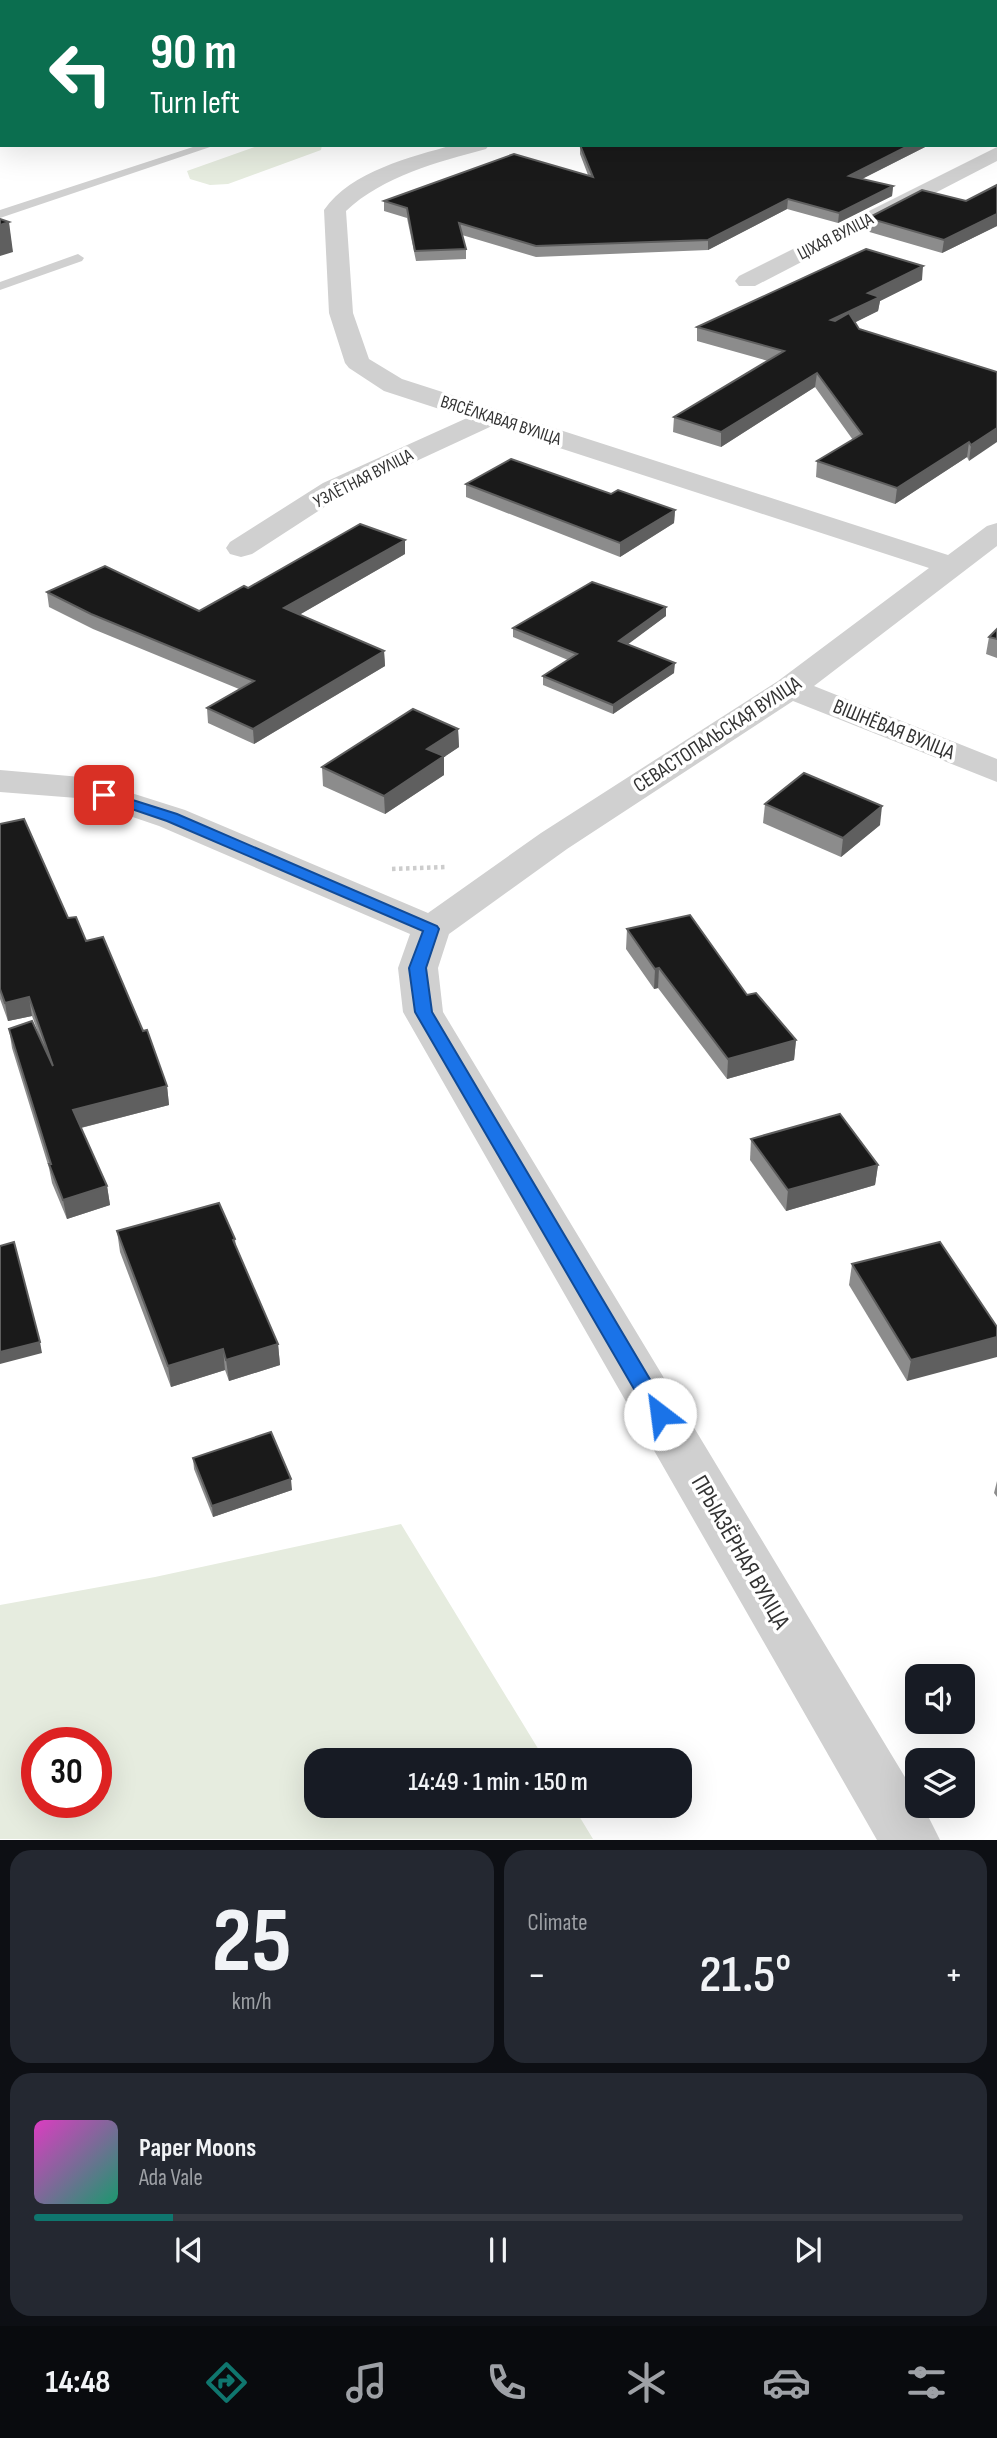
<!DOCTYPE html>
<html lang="en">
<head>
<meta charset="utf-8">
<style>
	:root { --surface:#171b24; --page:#242831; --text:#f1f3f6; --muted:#9ea1a6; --line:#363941; --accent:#0f766e }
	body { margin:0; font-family:"Sofia Sans Condensed",sans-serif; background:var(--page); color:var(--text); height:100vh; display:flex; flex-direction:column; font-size:26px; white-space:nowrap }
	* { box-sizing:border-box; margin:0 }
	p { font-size:23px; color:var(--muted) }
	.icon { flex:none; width:38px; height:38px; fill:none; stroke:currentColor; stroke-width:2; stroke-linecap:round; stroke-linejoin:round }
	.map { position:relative; height:1840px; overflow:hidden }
	.sheet { display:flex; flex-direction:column; gap:10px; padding:10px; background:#0d0f14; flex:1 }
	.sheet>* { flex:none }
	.guide { position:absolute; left:0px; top:0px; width:998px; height:147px; box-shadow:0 7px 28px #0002; background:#0b6e4f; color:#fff; overflow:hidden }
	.buttons { position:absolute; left:905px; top:1664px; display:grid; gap:14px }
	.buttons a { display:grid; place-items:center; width:70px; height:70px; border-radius:14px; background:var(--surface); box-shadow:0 7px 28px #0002; font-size:35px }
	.speed { position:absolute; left:21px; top:1727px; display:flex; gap:14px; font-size:35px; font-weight:700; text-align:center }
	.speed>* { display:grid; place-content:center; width:91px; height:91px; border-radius:50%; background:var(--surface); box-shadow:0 7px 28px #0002; line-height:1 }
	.speed .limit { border:10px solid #d22; background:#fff; color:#111 }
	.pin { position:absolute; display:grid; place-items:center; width:60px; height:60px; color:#fff; margin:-30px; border-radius:14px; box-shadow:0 4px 10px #0006 }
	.me { position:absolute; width:77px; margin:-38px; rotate:330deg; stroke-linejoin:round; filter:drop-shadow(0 0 5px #0008) }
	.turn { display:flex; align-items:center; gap:24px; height:147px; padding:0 35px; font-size:32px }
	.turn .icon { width:91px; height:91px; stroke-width:2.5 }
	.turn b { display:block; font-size:49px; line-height:60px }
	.big { font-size:52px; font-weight:600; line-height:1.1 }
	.sheet .card { flex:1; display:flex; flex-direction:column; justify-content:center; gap:10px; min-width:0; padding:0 24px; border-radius:21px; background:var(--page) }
	.sheet .dial { align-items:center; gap:0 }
	.dial b { font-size:91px; line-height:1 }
	.song { display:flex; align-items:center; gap:21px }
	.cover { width:84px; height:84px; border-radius:10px; background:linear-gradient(135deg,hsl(310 70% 55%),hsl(160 70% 35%)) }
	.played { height:7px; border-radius:4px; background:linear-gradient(90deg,var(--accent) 15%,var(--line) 15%) }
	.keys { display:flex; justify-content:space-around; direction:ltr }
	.heat { display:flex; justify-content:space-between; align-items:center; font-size:38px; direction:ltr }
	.sheet .tiles { flex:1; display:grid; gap:10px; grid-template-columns:1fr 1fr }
	.card:last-child { grid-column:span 2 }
	.trip { position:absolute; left:304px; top:1748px; width:388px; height:70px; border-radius:21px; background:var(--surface); box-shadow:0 7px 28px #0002; font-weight:600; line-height:70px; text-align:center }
	.tabs { display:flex; height:112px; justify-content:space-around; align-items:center; background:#090b0e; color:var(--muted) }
	.tabs .icon { width:49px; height:49px }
	.tabs .active { color:var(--accent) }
	.tabs b { font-size:32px; color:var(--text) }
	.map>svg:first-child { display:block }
	.green { fill:#e6ecdf; fill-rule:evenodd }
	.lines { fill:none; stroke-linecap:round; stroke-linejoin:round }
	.path { stroke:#cdcdcd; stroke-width:4.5; stroke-dasharray:3.5 3.5; stroke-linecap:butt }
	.lane { fill:#d0d0d0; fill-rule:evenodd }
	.street { fill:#d0d0d0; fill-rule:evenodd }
	.secondary { fill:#bdbdbd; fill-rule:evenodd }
	.wall { fill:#8c8c8c }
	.shaded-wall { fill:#5f5f5f }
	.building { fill:#1a1a1a; stroke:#5f5f5f; stroke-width:2 }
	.route { fill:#1a73e8; stroke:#114b97; stroke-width:2 }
	.labels { text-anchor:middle; stroke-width:7; stroke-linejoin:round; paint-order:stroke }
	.far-street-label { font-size:18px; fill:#333; stroke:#fff }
	.street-label { font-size:21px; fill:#333; stroke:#fff }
	.near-street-label { font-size:24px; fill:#333; stroke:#fff }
</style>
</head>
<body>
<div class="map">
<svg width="997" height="1840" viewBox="0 0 997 1840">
	<rect width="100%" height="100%" fill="#fff"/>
	<!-- green -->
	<g class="green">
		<polygon points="0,0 214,0 248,2 2,2 0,102"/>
		<polygon points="260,145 322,145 321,150 228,184 210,185 190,179 187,171"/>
		<path d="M401,1524L545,1760H317V1806H573L593,1839H0V1605L155,1577ZM96,1743V1802H37V1743Z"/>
	</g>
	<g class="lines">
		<!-- path -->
		<polyline class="path" points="392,869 446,867"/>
		<!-- lane -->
		<g class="lane">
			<polygon points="0,135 2,135 0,142"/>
			<polygon points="199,145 216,145 0,218 0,210"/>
			<polygon points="78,254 84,258 82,261 0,290 0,282"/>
		</g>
		<!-- street -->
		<g class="street">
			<path d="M453,145H489L486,149C438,162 383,176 346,211L353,313L369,359L402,379L948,555L987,526L997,523V546L814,686L997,759V782L793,701L567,849L449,934L438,968L443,1012L917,1797V1806H923L940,1840H877L403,1012L398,968L410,934L159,826L77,798L0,792V770L81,777L185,810L428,913L541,833L778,681L929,568L492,426L343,495L252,554L241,557L230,554L226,548L230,542L323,483L467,418L384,391L349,368L345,363L329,313L324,210C351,171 411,157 453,145Z"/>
			<polygon points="997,147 997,161 755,286 739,286 735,281 739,276"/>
		</g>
		<!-- secondary -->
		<g class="secondary">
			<polygon points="303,0 325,0 302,2"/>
			<rect x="0" y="103" width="2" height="12"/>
		</g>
	</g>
	<!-- wall -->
	<g class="wall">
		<polygon points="580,145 929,145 862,179 893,186 892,196 838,223 787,209 708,250 536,257 462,235 466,249 466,259 416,261 407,218 384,211 384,201 588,175 580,154"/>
		<polygon points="997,185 997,226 942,253 866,231 868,218 966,201"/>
		<polygon points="922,280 880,301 878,311 855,322 859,329 997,372 969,461 967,457 895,504 816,477 817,461 853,440 815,387 721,447 673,432 674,417 768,361 697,341 697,327"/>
		<polygon points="466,484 611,494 675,510 674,523 620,557 466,497"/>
		<polygon points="405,554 299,615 384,651 385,666 254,744 208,723 207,708 239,689 93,629 49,607 47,592 199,611 248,588"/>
		<polygon points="666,616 627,644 674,673 613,714 543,685 543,676 568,660 513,637 513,628"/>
		<polygon points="997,629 997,658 986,654 989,637"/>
		<polygon points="458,729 459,747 444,757 444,775 385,814 323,786 322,767"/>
		<polygon points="765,804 880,825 841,857 763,823"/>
		<polygon points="0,824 68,918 86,941 167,1086 169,1105 81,1128 107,1186 110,1205 67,1219 52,1183 49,1168 12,1048 9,1029 39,1035 32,1016 8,1021 0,999"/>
		<polygon points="627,929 747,995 796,1040 794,1060 727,1079 658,988 654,989 626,949"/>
		<polygon points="751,1139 878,1165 875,1185 786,1211 750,1160"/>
		<polygon points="117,1231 235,1239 236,1247 278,1344 280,1365 229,1381 225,1370 171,1387 120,1252"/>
		<polygon points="852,1264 997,1327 907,1381 849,1285"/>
		<polygon points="193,1458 292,1490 213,1517 194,1469"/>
		<polygon points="997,1481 997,1497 994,1493"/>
	</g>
	<!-- shaded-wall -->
	<g class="shaded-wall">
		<polygon points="910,145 929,145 848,186 849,176"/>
		<polygon points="893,186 892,196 838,223 839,213"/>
		<polygon points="788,199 787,209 708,250 708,240"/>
		<polygon points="997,214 997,226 942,253 944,240"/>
		<polygon points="9,222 13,252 0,256 0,225"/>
		<polygon points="923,266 922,280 880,301 878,311 830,335 831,320 868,293"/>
		<polygon points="817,373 815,387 721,447 721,432"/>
		<polygon points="997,428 997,442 969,461 971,445"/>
		<polygon points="969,442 967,457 895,504 897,488"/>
		<polygon points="675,510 674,523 620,557 620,543"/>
		<polygon points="405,540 405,554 285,623 284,608"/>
		<polygon points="666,607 666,616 619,651 619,641"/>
		<polygon points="384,651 385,666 254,744 253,729"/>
		<polygon points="675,663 674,673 613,714 613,705"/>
		<polygon points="458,729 459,747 444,757 444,775 385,814 384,796 427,749"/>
		<polygon points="882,806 880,825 841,857 843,838"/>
		<polygon points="659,968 658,988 654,989 655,969"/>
		<polygon points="29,997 32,1016 8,1021 5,1003"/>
		<polygon points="796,1040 794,1060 727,1079 728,1059"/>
		<polygon points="167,1086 169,1105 76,1129 73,1110"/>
		<polygon points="878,1165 875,1185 786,1211 788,1190"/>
		<polygon points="107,1186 110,1205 67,1219 63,1200"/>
		<polygon points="997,1337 997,1357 907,1381 911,1360"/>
		<polygon points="40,1342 42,1353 0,1364 0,1352"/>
		<polygon points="278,1344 280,1365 229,1381 226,1360"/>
		<polygon points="223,1349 225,1370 171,1387 168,1366"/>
		<polygon points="291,1479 292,1490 213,1517 212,1506"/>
	</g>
	<!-- building -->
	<g class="building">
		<rect x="996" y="52" width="1" height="59"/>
		<polygon points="580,145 910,145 849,176 893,186 839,213 788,199 708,240 536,246 459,223 466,249 415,251 407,208 384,201 514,154 593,177"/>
		<polygon points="997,185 997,214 944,240 868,218 922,190 966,201"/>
		<polygon points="0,219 9,222 0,225"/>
		<polygon points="866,249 923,266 868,293 880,297 831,320 835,321 849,313 859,329 997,372 997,428 971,445 969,442 897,488 817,461 862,434 817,373 721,432 674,417 784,351 697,327"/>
		<polygon points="511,459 611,494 618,490 675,510 620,543 466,484"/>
		<polygon points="360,524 405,540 284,608 384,651 253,729 207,708 254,681 91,614 47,592 105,566 199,611 244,586 248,588"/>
		<polygon points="592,582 666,607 619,641 675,663 613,705 543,676 577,654 513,628"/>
		<polygon points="997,629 997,639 989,637"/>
		<polygon points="413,709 458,729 427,749 444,756 384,796 322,767"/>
		<polygon points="804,773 882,806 843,838 765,804"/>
		<polygon points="24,819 68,918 76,917 86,941 103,937 143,1031 147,1030 167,1086 73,1110 107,1186 63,1200 49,1164 51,1164 9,1029 32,1021 53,1066 29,997 5,1003 0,989 0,824"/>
		<polygon points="690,915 747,995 756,993 796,1040 728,1059 659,968 655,969 627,929"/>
		<polygon points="840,1114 878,1165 788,1190 751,1139"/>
		<polygon points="219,1203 235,1239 233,1240 278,1344 226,1360 223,1349 168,1366 117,1231"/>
		<polygon points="14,1242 40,1342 0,1352 0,1246"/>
		<polygon points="940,1242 997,1327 997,1337 911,1360 852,1264"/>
		<polygon points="271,1432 291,1479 212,1506 193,1458"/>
	</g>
	<!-- route -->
	<polygon class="route" points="104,791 177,814 437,926 439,929 426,968 432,1012 667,1408 670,1414 667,1420 660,1422 652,1420 415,1012 409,968 423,931 167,821 99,798 97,795"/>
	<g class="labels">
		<!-- far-street labels -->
		<g class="far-street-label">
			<text transform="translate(835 236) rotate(-27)" y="6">ЦІХАЯ ВУЛІЦА</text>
			<text transform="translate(501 420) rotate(18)" y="6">ВЯСЁЛКАВАЯ ВУЛІЦА</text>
			<text transform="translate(363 478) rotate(-27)" y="6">УЗЛЁТНАЯ ВУЛІЦА</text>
		</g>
		<!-- street labels -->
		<g class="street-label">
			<text transform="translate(894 729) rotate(22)" y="7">ВІШНЁВАЯ ВУЛІЦА</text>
			<text transform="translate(717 734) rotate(-33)" y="7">СЕВАСТОПАЛЬСКАЯ ВУЛІЦА</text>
		</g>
		<!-- near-street labels -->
		<g class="near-street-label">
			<text transform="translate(741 1552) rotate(60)" y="8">ПРЫАЗЁРНАЯ ВУЛІЦА</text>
		</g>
	</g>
</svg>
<div class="buttons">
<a><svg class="icon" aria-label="sound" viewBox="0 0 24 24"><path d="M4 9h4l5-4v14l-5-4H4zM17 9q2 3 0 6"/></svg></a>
<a><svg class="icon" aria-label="layers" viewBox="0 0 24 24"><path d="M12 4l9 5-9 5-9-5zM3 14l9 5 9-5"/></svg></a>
</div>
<div class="speed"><div class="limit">30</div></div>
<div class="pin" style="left:104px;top:795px;background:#d93025"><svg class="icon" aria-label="arrive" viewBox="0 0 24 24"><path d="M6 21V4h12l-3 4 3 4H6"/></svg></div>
<svg class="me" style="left:660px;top:1414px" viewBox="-20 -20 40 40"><circle r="19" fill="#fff"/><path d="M0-13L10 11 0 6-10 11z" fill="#1a73e8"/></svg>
<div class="trip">14:49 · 1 min · 150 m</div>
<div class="guide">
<div class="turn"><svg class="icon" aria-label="left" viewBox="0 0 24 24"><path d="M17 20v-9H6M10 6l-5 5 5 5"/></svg><div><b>90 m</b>Turn left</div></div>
</div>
</div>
<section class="sheet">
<div class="tiles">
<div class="card dial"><b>25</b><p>km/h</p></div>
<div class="card"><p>Climate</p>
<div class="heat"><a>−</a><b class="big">21.5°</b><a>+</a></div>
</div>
<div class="card">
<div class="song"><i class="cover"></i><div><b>Paper Moons</b><p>Ada Vale</p></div></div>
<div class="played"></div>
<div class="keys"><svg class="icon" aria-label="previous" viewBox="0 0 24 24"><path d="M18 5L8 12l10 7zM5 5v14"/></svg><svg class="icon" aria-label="pause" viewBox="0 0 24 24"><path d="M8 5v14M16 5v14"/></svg><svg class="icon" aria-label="next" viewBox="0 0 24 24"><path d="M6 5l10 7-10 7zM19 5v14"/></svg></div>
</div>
</div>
</section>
<nav class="tabs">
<b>14:48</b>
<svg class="icon active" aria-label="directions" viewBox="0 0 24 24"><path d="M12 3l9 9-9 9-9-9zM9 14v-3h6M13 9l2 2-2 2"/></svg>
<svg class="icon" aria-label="music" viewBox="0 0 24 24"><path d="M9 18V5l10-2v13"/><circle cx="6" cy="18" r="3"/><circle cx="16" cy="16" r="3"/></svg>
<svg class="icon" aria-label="phone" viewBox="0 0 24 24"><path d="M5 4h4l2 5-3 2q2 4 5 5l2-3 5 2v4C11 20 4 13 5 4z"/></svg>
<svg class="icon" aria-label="climate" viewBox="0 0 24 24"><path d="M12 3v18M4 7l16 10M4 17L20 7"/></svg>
<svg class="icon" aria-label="car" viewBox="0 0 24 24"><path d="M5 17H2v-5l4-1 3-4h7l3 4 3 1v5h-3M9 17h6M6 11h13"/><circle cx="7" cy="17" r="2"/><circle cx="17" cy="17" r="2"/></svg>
<svg class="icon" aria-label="filters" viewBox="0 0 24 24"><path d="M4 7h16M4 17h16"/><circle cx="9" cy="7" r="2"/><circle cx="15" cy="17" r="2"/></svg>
</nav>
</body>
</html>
